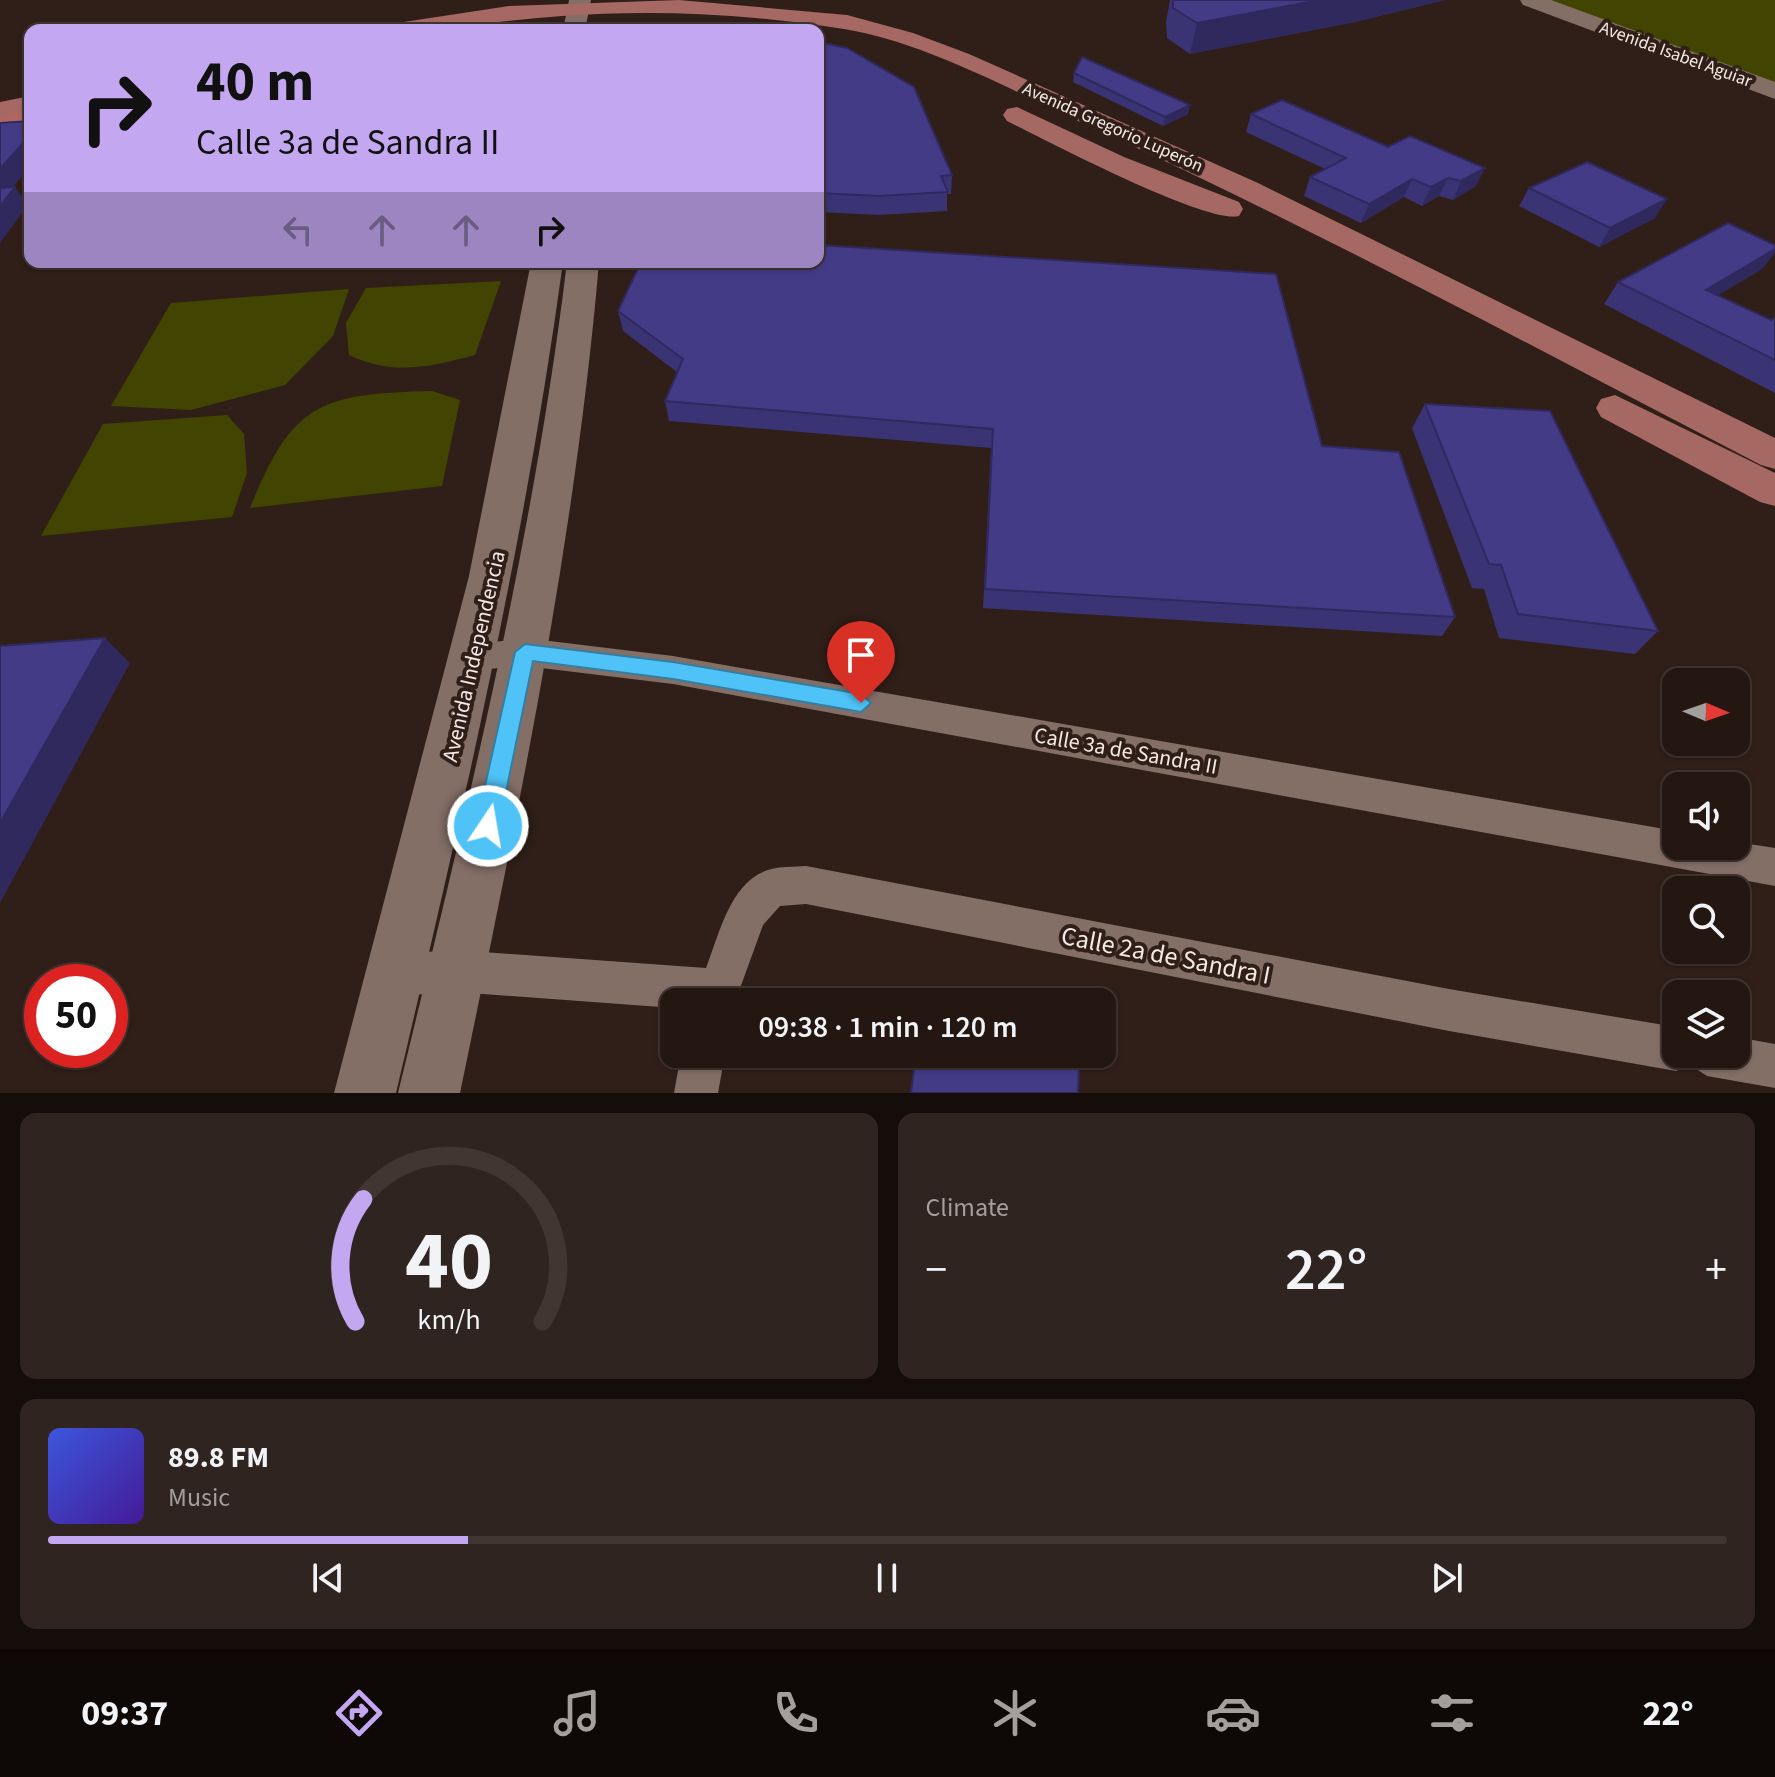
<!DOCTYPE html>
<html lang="en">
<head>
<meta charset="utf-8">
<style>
	:root { --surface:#241712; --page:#302420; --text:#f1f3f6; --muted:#a39f9f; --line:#413632; --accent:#c4a7f1 }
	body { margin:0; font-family:"Source Sans 3",sans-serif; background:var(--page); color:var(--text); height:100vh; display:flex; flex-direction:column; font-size:30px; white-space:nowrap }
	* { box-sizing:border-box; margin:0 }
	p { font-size:26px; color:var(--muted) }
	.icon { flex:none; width:44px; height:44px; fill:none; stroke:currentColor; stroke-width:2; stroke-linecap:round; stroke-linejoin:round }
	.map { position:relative; height:1093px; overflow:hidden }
	.side { display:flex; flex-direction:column; gap:20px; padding:20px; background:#140d0a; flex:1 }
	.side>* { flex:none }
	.banner { position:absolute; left:24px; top:24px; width:800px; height:244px; border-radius:16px; box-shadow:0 2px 6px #0004,0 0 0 2px var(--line); background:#c4a7f1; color:#111; overflow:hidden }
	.needle { width:52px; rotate:92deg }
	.buttons { position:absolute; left:1662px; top:668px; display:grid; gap:16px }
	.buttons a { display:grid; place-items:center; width:88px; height:88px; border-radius:16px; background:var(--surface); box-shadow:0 2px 6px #0004,0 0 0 2px var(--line); font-size:40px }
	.speed { position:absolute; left:24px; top:964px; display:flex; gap:16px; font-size:40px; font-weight:700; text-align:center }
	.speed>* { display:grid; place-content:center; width:104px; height:104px; border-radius:50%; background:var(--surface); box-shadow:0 2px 6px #0004,0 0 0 2px var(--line); line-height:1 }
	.speed .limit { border:12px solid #d22; background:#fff; color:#111 }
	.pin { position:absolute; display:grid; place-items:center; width:68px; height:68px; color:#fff; margin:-82px -34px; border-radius:50% 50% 50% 0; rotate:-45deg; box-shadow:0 0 8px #0007 }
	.pin .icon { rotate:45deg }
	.me { position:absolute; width:88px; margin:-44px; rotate:12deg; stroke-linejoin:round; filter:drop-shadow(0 0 6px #0008) }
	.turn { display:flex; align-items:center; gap:28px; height:168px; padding:0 40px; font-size:36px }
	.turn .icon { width:104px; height:104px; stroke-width:2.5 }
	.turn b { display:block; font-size:56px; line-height:68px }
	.lanes { display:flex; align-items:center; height:76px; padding:0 40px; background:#0003; justify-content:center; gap:40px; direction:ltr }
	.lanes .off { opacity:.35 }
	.big { font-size:60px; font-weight:600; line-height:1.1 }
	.side .tile { flex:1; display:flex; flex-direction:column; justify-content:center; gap:12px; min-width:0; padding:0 28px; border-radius:16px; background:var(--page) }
	.side .dial { align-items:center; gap:0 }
	.dial svg { height:208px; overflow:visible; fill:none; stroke:var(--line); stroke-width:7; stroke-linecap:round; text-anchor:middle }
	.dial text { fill:var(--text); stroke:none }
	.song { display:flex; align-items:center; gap:24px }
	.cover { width:96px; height:96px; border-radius:12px; background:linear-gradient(135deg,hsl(230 70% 55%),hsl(260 70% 35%)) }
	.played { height:8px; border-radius:4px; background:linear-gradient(90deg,var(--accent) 25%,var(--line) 25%) }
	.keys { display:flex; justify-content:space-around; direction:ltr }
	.heat { display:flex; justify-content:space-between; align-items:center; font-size:44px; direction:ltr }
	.side .tiles { flex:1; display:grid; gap:20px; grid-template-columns:1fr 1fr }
	.tile:last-child { grid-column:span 2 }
	.trip { position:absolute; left:660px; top:988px; width:456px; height:80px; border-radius:16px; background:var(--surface); box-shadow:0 2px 6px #0004,0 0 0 2px var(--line); font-weight:600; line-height:80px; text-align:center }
	.tabs { display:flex; height:128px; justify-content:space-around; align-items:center; background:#0e0907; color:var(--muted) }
	.tabs .icon { width:56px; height:56px }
	.tabs .selected { color:var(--accent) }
	.tabs b { font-size:36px; color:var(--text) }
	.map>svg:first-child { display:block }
	.green { fill:#424501 }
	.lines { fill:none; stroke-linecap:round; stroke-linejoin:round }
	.minor { fill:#846f67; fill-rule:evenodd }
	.secondary { fill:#846f67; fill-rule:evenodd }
	.primary { fill:#a66862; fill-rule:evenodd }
	.trunk { fill:#b26660; fill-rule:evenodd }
	.wall { fill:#3a3374 }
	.shaded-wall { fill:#30295e }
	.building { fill:#443b87; stroke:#30295e; stroke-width:2 }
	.route { fill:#4fc3f7; stroke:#337fa1; stroke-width:2 }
	.labels { text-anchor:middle; stroke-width:8; stroke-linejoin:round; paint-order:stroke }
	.far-street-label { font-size:18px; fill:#f5e9e4; stroke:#301f18 }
	.street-label { font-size:22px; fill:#f5e9e4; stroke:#301f18 }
	.near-street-label { font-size:26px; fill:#f5e9e4; stroke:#301f18 }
</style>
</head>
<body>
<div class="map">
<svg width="1775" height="1093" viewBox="0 0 1775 1093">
	<rect width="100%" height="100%" fill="#301f18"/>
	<!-- green -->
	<g class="green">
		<polygon points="1546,0 1775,0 1775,86"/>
		<path d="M501,281L475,355C430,367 393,376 349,355L346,323L366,288Z"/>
		<polygon points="349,289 333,336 285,385 191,410 111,406 171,303"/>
		<path d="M432,391L460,400L442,486L250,508C292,401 323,394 432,391Z"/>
		<polygon points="227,415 244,434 247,473 232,517 41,536 103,424"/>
	</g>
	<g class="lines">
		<!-- minor -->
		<g class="minor">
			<polygon points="525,638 673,656 1676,831 1676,846 1736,846 1736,842 1775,848 1775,886 673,684 525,666 474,670 462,666 458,656 462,646"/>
			<path d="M806,866L1449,989L1676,1027V1054H1736V1037L1775,1044V1088L1707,1076L1690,1065L1676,1071L1449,1031L806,904L780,906L763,925L735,1002H674V1008L456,992L395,996L380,990L374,975L380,960L395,954L456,950L706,968C719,935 730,882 768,870C780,866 794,867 806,866Z"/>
			<polygon points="681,1054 725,1054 718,1093 674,1093"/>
		</g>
		<!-- secondary -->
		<g class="secondary">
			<polygon points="569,0 591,0 585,30 563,30"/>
			<polygon points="1520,0 1551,0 1775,82 1775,99 1523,5"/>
			<path d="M531,262H563C525,543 461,818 396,1093H334L469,576Z"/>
			<path d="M567,262H599C575,543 517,817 460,1093H398C465,818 533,544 567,262Z"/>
		</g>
		<!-- primary -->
		<g class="primary">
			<path d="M679,0L847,15L913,33L969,54L1258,183L1775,438V469L1761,465C1541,351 1323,233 1098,130C1020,95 929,43 844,29C752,14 655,9 562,16C503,20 445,30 385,30L397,23L509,6Z"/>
			<polygon points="30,96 30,112 0,118 0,102"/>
			<path d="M1017,107L1124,157L1239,202L1243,209L1239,216C1205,224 1046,140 1007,121L1003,115L1007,109Z"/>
			<polygon points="1615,395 1775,473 1775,506 1760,502 1601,417 1596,408 1601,399"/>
		</g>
		<!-- trunk -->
		<polygon class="trunk" points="30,111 30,127 0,133 0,117"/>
	</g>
	<!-- wall -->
	<g class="wall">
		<polygon points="1170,0 1445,0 1355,22 1190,54 1167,38 1166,22"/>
		<polygon points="818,42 952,175 951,194 947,194 947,211 879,215 818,212"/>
		<polygon points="1074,73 1188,114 1163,126 1073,82"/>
		<polygon points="1282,100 1476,186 1453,200 1439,196 1422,206 1404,197 1361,223 1304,196 1310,177 1325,169 1246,132 1251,114"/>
		<polygon points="1529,188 1655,218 1599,247 1519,206"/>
		<polygon points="1775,245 1775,252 1762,269 1718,295 1771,320 1775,318 1775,393 1604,304 1618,282"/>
		<polygon points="179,262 262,262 184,270"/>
		<polygon points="618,311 1322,446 1455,617 1442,636 983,608 991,448 669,421 665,401 677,372 623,331"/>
		<polygon points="1425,404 1658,631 1635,654 1499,638 1484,589 1472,588 1412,428"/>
	</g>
	<!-- shaded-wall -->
	<g class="shaded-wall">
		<polygon points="1320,0 1445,0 1355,22 1190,54 1197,23"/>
		<polygon points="1190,105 1188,114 1163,126 1165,117"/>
		<polygon points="30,135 30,167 0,202 0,169"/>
		<polygon points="1485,168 1476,186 1453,200 1461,181"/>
		<polygon points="1448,178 1439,196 1422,206 1431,187"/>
		<polygon points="1412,179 1404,197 1361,223 1369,204"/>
		<polygon points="15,187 28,205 0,243 0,206"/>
		<polygon points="1667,199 1655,218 1599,247 1610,228"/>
		<polygon points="1775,249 1775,252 1762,269 1690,312 1706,290"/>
		<polygon points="105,638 130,663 0,903 0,823"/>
	</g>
	<!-- building -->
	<g class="building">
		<polygon points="1173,0 1320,0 1197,23 1173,8"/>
		<polygon points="818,42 847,48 914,87 952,175 941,176 948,192 879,196 818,193"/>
		<polygon points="1082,57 1190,105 1165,117 1074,73"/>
		<polygon points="1282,100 1388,147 1410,136 1485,168 1461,181 1448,178 1431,187 1412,179 1369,204 1310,177 1346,158 1251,114"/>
		<polygon points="30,121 30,135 0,169 0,123"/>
		<polygon points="1587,162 1667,199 1610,228 1529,188"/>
		<polygon points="15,187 0,206 0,188"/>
		<polygon points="1728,223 1775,245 1775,249 1706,290 1771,320 1775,318 1775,360 1618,282"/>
		<polygon points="818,245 1276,274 1322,446 1399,452 1455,617 985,589 993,429 665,401 683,359 618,311 641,262 818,262"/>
		<polygon points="1425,404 1550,411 1658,631 1518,614 1501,565 1489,564"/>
		<polygon points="105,638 0,823 0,646"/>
		<polygon points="916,1054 1015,1054 1079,1067 1078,1093 911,1093"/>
	</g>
	<!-- route -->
	<polygon class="route" points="525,644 673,662 861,694 871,703 861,712 673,679 533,661 499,826 496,834 488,837 480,834 476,826 515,652"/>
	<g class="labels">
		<!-- far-street labels -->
		<g class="far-street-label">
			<text transform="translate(1676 54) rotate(20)" y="6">Avenida Isabel Aguiar</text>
			<text transform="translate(1113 127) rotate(24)" y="6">Avenida Gregorio Luperón</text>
		</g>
		<!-- street labels -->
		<g class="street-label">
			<text transform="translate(473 656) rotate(-77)" y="8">Avenida Independencia</text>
			<text transform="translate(1126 750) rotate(10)" y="8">Calle 3a de Sandra II</text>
		</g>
		<!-- near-street labels -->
		<g class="near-street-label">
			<text transform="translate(1166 955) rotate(11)" y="9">Calle 2a de Sandra I</text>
		</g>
	</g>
</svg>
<div class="buttons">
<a><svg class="needle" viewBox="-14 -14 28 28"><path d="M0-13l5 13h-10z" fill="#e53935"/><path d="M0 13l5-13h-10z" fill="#a39f9f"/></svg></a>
<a><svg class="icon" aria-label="sound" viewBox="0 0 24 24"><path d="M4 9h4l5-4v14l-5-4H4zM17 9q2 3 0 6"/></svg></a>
<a><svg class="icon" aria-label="search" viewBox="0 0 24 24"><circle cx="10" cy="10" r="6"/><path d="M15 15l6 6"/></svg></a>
<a><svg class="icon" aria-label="layers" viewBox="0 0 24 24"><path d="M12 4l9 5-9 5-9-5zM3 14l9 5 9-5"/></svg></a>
</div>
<div class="speed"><div class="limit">50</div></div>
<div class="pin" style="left:861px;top:703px;background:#d93025"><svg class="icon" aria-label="arrive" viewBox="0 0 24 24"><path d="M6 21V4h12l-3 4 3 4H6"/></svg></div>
<svg class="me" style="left:488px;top:826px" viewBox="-20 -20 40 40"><circle r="17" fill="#4fc3f7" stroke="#fff" stroke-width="3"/><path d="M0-11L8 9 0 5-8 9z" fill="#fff"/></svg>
<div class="trip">09:38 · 1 min · 120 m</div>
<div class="banner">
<div class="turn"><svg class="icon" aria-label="right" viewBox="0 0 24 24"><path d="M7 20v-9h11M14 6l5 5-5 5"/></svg><div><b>40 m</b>Calle 3a de Sandra II</div></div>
<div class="lanes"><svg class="icon off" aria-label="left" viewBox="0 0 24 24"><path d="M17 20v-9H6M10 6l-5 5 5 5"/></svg><svg class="icon off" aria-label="ahead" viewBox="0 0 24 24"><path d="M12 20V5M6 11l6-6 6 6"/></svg><svg class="icon off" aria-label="ahead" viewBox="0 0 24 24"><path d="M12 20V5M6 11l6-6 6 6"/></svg><svg class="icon" aria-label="right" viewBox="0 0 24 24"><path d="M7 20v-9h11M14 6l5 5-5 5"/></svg></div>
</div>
</div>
<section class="side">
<div class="tiles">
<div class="tile dial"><svg viewBox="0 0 100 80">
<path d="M14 69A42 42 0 1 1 86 69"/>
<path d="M14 69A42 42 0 0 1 17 22" stroke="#c4a7f1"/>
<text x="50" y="56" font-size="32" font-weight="700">40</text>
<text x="50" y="72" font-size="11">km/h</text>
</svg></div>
<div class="tile"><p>Climate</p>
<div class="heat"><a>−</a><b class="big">22°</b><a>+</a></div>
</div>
<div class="tile">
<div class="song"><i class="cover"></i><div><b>89.8 FM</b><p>Music</p></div></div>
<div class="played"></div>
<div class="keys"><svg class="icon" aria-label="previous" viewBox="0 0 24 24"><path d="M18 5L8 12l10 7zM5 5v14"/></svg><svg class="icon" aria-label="pause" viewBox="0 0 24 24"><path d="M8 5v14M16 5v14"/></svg><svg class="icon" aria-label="next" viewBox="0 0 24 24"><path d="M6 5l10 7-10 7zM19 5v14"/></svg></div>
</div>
</div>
</section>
<nav class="tabs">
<b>09:37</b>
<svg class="icon selected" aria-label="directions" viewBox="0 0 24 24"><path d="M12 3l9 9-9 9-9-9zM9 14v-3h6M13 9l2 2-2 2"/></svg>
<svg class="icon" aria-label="music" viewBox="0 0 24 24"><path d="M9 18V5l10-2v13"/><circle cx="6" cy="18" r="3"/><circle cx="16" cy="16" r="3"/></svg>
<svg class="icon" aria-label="phone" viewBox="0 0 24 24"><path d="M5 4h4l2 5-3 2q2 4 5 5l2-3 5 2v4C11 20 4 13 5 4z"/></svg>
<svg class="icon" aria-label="climate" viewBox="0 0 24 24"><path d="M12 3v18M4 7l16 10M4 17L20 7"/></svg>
<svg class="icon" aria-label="car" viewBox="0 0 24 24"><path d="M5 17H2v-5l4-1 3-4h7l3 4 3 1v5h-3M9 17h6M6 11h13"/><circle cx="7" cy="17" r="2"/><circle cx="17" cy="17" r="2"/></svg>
<svg class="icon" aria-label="filters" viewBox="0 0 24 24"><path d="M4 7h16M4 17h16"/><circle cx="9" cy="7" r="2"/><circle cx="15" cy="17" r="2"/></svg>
<b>22°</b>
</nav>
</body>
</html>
